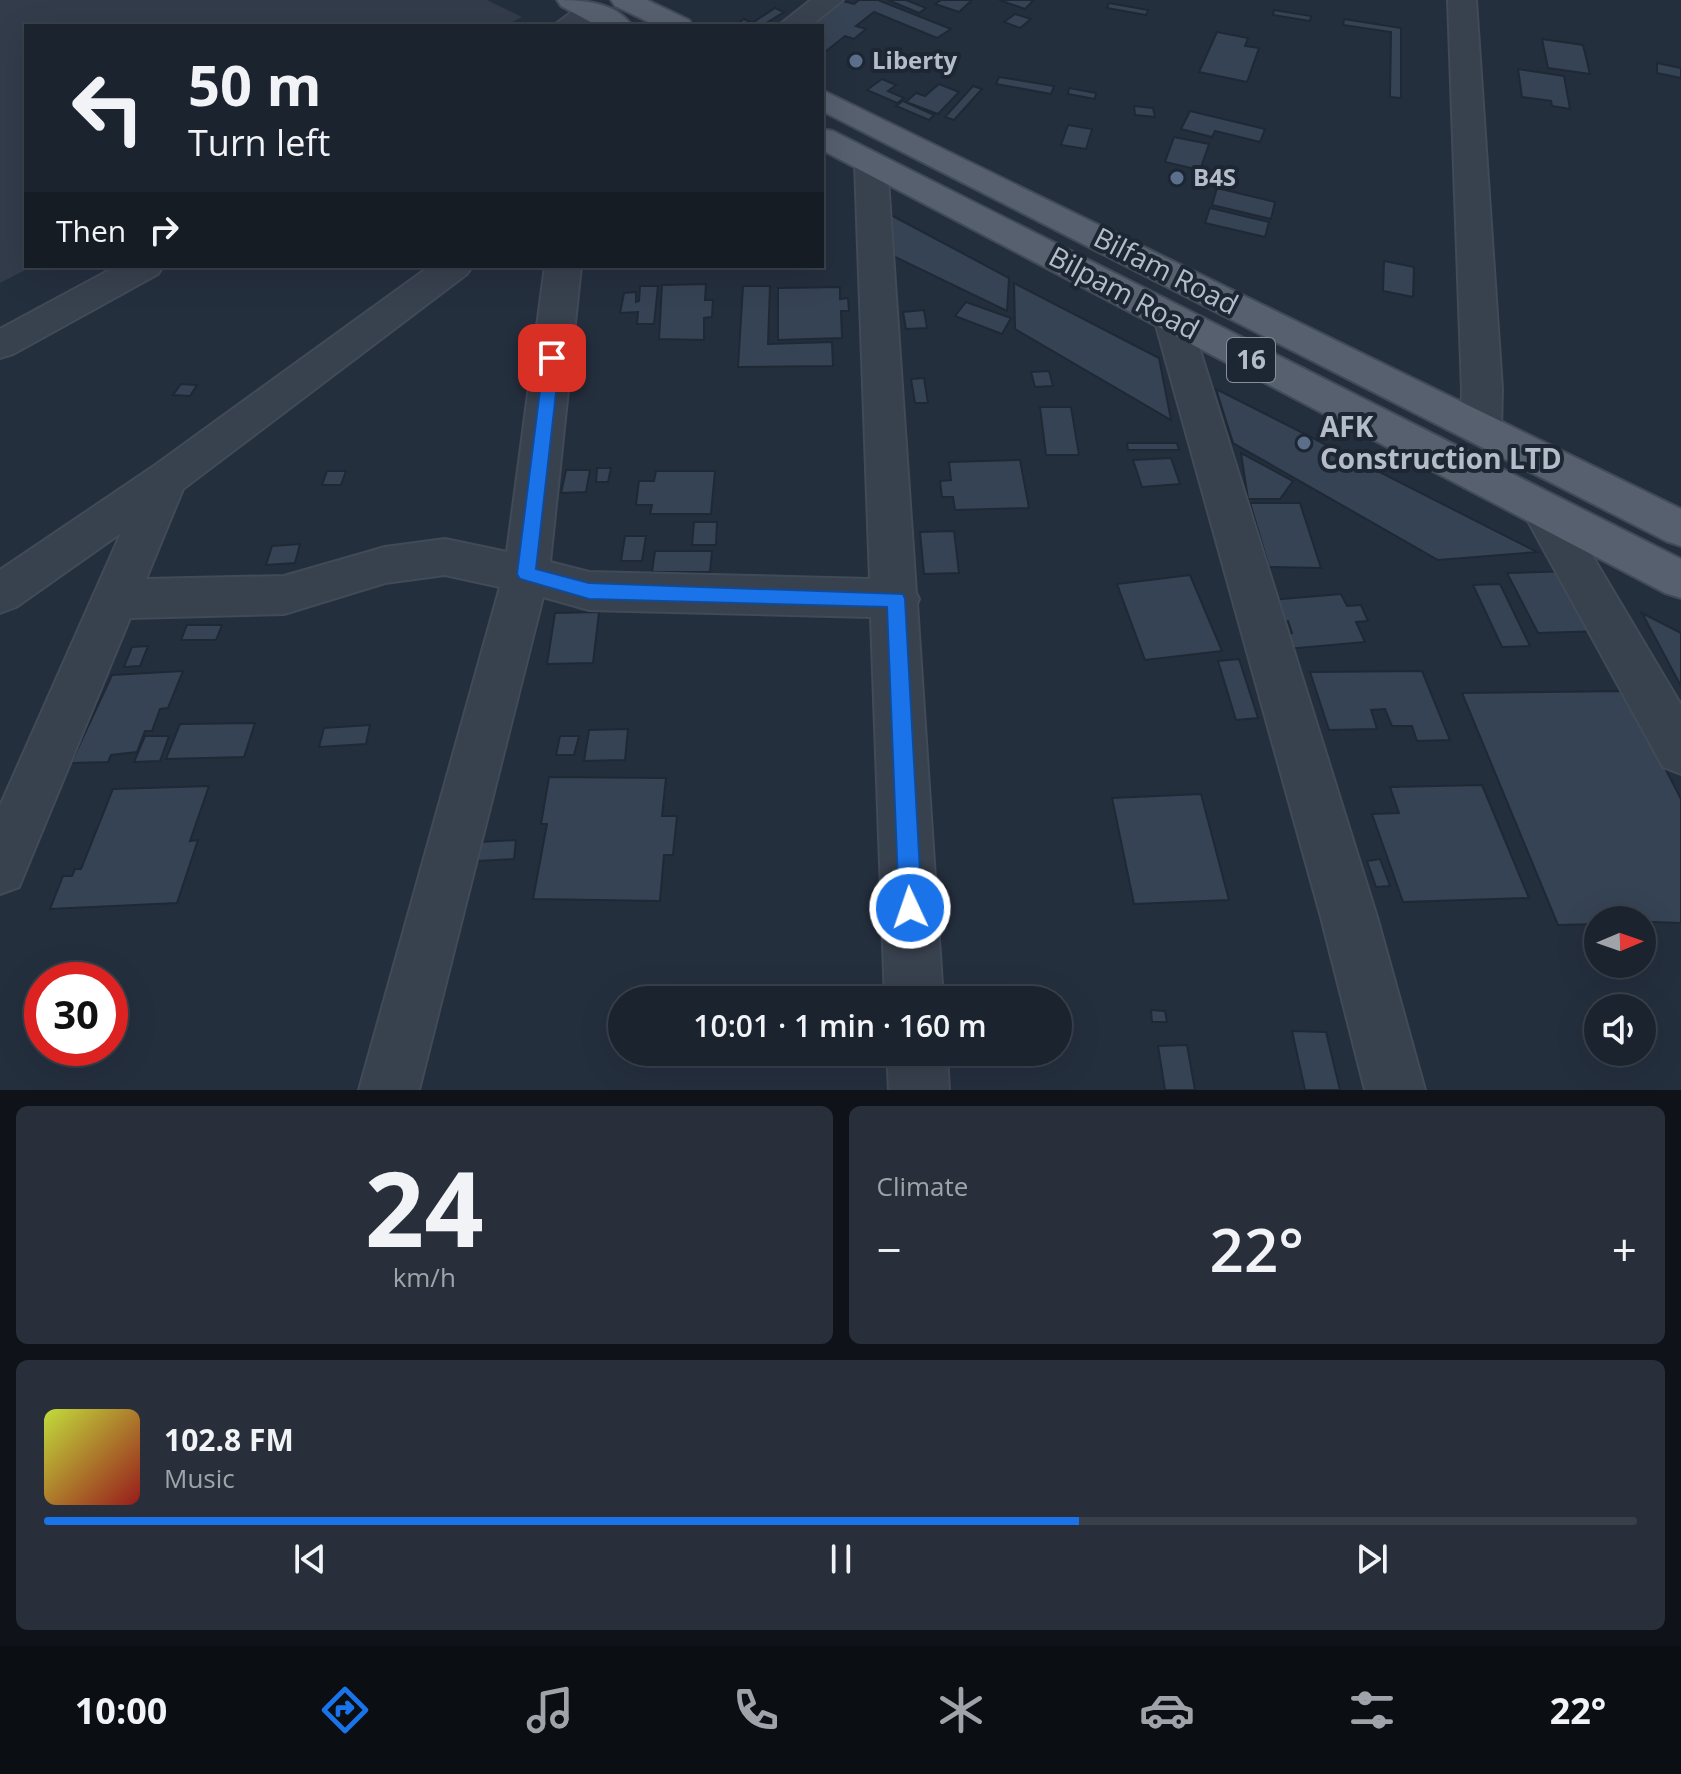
<!DOCTYPE html>
<html lang="en">
<head>
<meta charset="utf-8">
<style>
	:root { --surface:#1b232e; --page:#282f3a; --text:#f1f3f6; --muted:#a0a4aa; --line:#39404a; --accent:#1a73e8 }
	body { margin:0; font-family:"Open Sans",sans-serif; background:var(--page); color:var(--text); height:100vh; display:flex; flex-direction:column; font-size:30px; white-space:nowrap }
	* { box-sizing:border-box; margin:0 }
	p { font-size:26px; color:var(--muted) }
	.icon { flex:none; width:44px; height:44px; fill:none; stroke:currentColor; stroke-width:2; stroke-linecap:round; stroke-linejoin:round }
	.map { position:relative; height:1090px; overflow:hidden }
	.drawer { display:flex; flex-direction:column; gap:16px; padding:16px; background:#0f1319; flex:1 }
	.drawer>* { flex:none }
	.banner { position:absolute; left:24px; top:24px; width:800px; height:244px; border-radius:0px; box-shadow:0 8px 32px #0002,0 0 0 2px var(--line); background:#1b232e; color:var(--text); overflow:hidden }
	.needle { width:52px; rotate:88deg }
	.buttons { position:absolute; left:1584px; top:906px; display:grid; gap:16px }
	.buttons a { display:grid; place-items:center; width:72px; height:72px; border-radius:50%; background:var(--surface); box-shadow:0 8px 32px #0002,0 0 0 2px var(--line); font-size:40px }
	.speed { position:absolute; left:24px; top:962px; display:flex; gap:16px; font-size:40px; font-weight:700; text-align:center }
	.speed>* { display:grid; place-content:center; width:104px; height:104px; border-radius:50%; background:var(--surface); box-shadow:0 8px 32px #0002,0 0 0 2px var(--line); line-height:1 }
	.speed .limit { border:12px solid #d22; background:#fff; color:#111 }
	.pin { position:absolute; display:grid; place-items:center; width:68px; height:68px; color:#fff; margin:-34px; border-radius:16px; box-shadow:0 4px 12px #0006 }
	.me { position:absolute; width:88px; margin:-44px; rotate:357deg; stroke-linejoin:round; filter:drop-shadow(0 0 6px #0008) }
	.turn { display:flex; align-items:center; gap:28px; height:168px; padding:0 32px; font-size:36px }
	.turn .icon { width:104px; height:104px; stroke-width:2.5 }
	.turn b { display:block; font-size:56px; line-height:68px }
	.then { display:flex; align-items:center; height:76px; padding:0 32px; background:#0003; gap:16px; font-size:30px }
	.big { font-size:60px; font-weight:600; line-height:1.1 }
	.drawer .card { flex:1; display:flex; flex-direction:column; justify-content:center; gap:12px; min-width:0; padding:0 28px; border-radius:12px; background:var(--page) }
	.drawer .dial { align-items:center; gap:0 }
	.dial b { font-size:104px; line-height:1 }
	.song { display:flex; align-items:center; gap:24px }
	.cover { width:96px; height:96px; border-radius:12px; background:linear-gradient(135deg,hsl(70 70% 55%),hsl(0 70% 35%)) }
	.played { height:8px; border-radius:4px; background:linear-gradient(90deg,var(--accent) 65%,var(--line) 65%) }
	.keys { display:flex; justify-content:space-around; direction:ltr }
	.heat { display:flex; justify-content:space-between; align-items:center; font-size:44px; direction:ltr }
	.drawer .tiles { flex:1; display:grid; gap:16px; grid-template-columns:1fr 1fr }
	.card:last-child { grid-column:span 2 }
	.trip { position:absolute; left:608px; top:986px; width:464px; height:80px; border-radius:40px; background:var(--surface); box-shadow:0 8px 32px #0002,0 0 0 2px var(--line); font-weight:600; line-height:80px; text-align:center }
	.tabs { display:flex; height:128px; justify-content:space-around; align-items:center; background:#0b0e12; color:var(--muted) }
	.tabs .icon { width:56px; height:56px }
	.tabs .on { color:var(--accent) }
	.tabs b { font-size:36px; color:var(--text) }
	.map>svg:first-child { display:block }
	.airport { fill:#323c4b }
	.building { fill:#364354; stroke:#1f2835; stroke-width:2 }
	.lines { fill:none; stroke-linecap:round; stroke-linejoin:round }
	.minor-casing { stroke:#414a57; stroke-width:4 }
	.major-casing { stroke:#414a57; stroke-width:4 }
	.minor { fill:#38414e; fill-rule:evenodd }
	.major { fill:#56606e; fill-rule:evenodd }
	.route { fill:#1a73e8; stroke:#114b97; stroke-width:2 }
	.service-dot { fill:#5c6f8a; stroke:#1d2633; stroke-width:3 }
	.labels { text-anchor:middle; stroke-width:8; stroke-linejoin:round; paint-order:stroke }
	.far-poi-label { font-size:24px; font-weight:bold; fill:#b4bcc9; stroke:#1d2633; text-anchor:start }
	.shield { fill:#1d2633; stroke:#878f9c; stroke-width:2 }
	.shield-label { font-size:26px; font-weight:bold; fill:#b4bcc9 }
	.street-label { font-size:28px; fill:#b4bcc9; stroke:#1d2633 }
	.poi-label { font-size:28px; font-weight:bold; fill:#b4bcc9; stroke:#1d2633; text-anchor:start }
</style>
</head>
<body>
<div class="map">
<svg width="1681" height="1090" viewBox="0 0 1681 1090">
	<rect width="100%" height="100%" fill="#242f3e"/>
	<!-- airport -->
	<polygon class="airport" points="0,0 487,0 522,17 504,26 26,26 26,266 33,266 0,283"/>
	<!-- building -->
	<g class="building">
		<polygon points="839,0 854,4 859,0 878,0 951,29 937,38 874,12 856,26 866,29 854,39 845,36 825,52 822,51 822,26 806,26"/>
		<polygon points="888,0 906,0 926,8 919,13"/>
		<polygon points="941,0 972,0 959,12 935,4"/>
		<polygon points="999,0 1030,0 1033,1 1025,9"/>
		<polygon points="1109,3 1148,10 1146,15 1107,8"/>
		<polygon points="775,8 784,12 768,22 773,24 770,26 735,25 744,19 752,23"/>
		<polygon points="1274,10 1311,16 1310,21 1273,15"/>
		<polygon points="1015,14 1031,19 1020,28 1004,22"/>
		<polygon points="1344,19 1401,28 1401,98 1390,97 1391,32 1343,25"/>
		<polygon points="1217,32 1248,38 1245,46 1259,48 1247,82 1199,72"/>
		<polygon points="1542,39 1583,45 1590,74 1548,68"/>
		<polygon points="1657,63 1681,68 1681,78 1657,73"/>
		<polygon points="1518,69 1564,76 1570,109 1552,106 1551,101 1522,97"/>
		<polygon points="999,77 1054,86 1051,94 996,84"/>
		<polygon points="882,79 896,85 888,91 904,98 897,103 867,90"/>
		<polygon points="939,84 959,92 938,114 906,102 916,93 925,96"/>
		<polygon points="973,86 982,89 954,120 945,117"/>
		<polygon points="1069,88 1096,93 1095,99 1068,94"/>
		<polygon points="903,101 934,115 929,120 896,106"/>
		<polygon points="1134,106 1153,108 1155,117 1135,115"/>
		<polygon points="1190,111 1265,129 1260,142 1215,131 1212,137 1181,129"/>
		<polygon points="1068,125 1092,129 1086,149 1061,145"/>
		<polygon points="1174,137 1209,144 1200,170 1165,162"/>
		<polygon points="1217,188 1275,202 1271,219 1212,205"/>
		<polygon points="1210,208 1269,222 1265,237 1205,223"/>
		<polygon points="889,214 1009,278 1007,311 887,253"/>
		<polygon points="1384,261 1414,267 1413,297 1383,291"/>
		<polygon points="1014,283 1159,358 1171,420 1015,329"/>
		<polygon points="706,284 705,300 713,300 712,317 704,318 704,340 659,339 662,285"/>
		<polygon points="640,286 658,286 654,324 637,324 638,312 620,313 624,293 636,292 636,302 639,301"/>
		<polygon points="743,286 770,286 768,344 832,342 833,366 738,367"/>
		<polygon points="840,287 840,299 848,298 849,311 841,311 842,338 778,340 778,288"/>
		<polygon points="966,302 1011,318 1002,334 955,316"/>
		<polygon points="924,310 927,328 906,329 903,312"/>
		<polygon points="1049,371 1053,386 1035,387 1031,372"/>
		<polygon points="924,378 928,403 915,403 911,379"/>
		<polygon points="181,384 197,385 190,396 173,395"/>
		<polygon points="1216,389 1537,552 1438,560 1233,443"/>
		<polygon points="1040,407 1071,407 1079,455 1046,455"/>
		<polygon points="1127,443 1177,443 1179,450 1128,450"/>
		<polygon points="1241,453 1293,481 1280,499 1248,499"/>
		<polygon points="1171,458 1180,484 1142,487 1133,460"/>
		<polygon points="1020,460 1029,508 955,510 953,497 942,497 940,481 951,480 949,462"/>
		<polygon points="597,468 611,468 608,482 596,482"/>
		<polygon points="566,470 590,470 586,492 561,493"/>
		<polygon points="327,471 346,471 341,485 322,485"/>
		<polygon points="656,471 715,471 711,514 650,514 652,505 636,505 639,481 654,481"/>
		<polygon points="1250,503 1300,503 1321,568 1269,567"/>
		<polygon points="694,522 717,522 716,545 692,545"/>
		<polygon points="954,531 959,573 924,574 920,532"/>
		<polygon points="625,536 646,536 642,561 621,561"/>
		<polygon points="300,544 295,563 266,565 272,546"/>
		<polygon points="655,551 712,551 710,572 652,572"/>
		<polygon points="1572,571 1605,631 1538,633 1507,573"/>
		<polygon points="1190,575 1222,651 1145,660 1117,584"/>
		<polygon points="1500,584 1530,646 1502,647 1473,585"/>
		<polygon points="1341,594 1347,606 1361,605 1368,621 1356,622 1365,642 1287,649 1283,636 1292,633 1288,621 1277,622 1269,600"/>
		<polygon points="599,612 593,663 547,664 555,613"/>
		<polygon points="1642,613 1681,633 1681,686"/>
		<polygon points="187,625 222,625 216,640 181,640"/>
		<polygon points="148,646 140,666 124,667 132,647"/>
		<polygon points="1239,659 1258,718 1236,720 1218,661"/>
		<polygon points="183,671 168,708 160,709 152,731 145,731 137,752 111,755 108,762 71,763 112,675"/>
		<polygon points="1422,671 1450,740 1417,741 1412,726 1392,726 1385,709 1371,710 1377,729 1329,730 1310,672"/>
		<polygon points="1625,691 1681,799 1681,923 1598,920 1598,924 1558,925 1462,693"/>
		<polygon points="255,723 244,757 166,759 180,724"/>
		<polygon points="370,725 366,744 319,747 324,728"/>
		<polygon points="628,729 625,760 584,761 589,730"/>
		<polygon points="145,736 169,736 160,761 134,762"/>
		<polygon points="560,736 579,736 574,755 556,755"/>
		<polygon points="549,777 666,778 662,816 677,816 673,855 664,855 660,901 533,899 547,824 541,824"/>
		<polygon points="1482,785 1529,898 1403,902 1372,814 1399,813 1390,787"/>
		<polygon points="209,786 190,841 198,840 177,903 50,909 63,876 72,876 75,869 81,869 113,789"/>
		<polygon points="1201,794 1229,900 1134,904 1112,798"/>
		<polygon points="516,840 514,859 476,861 480,842"/>
		<polygon points="1380,859 1390,886 1376,887 1367,861"/>
		<polygon points="1151,1010 1165,1011 1167,1022 1152,1022"/>
		<polygon points="1292,1031 1326,1032 1340,1090 1305,1090"/>
		<polygon points="1187,1045 1195,1090 1165,1090 1158,1046"/>
	</g>
	<g class="lines">
		<defs>
			<g id="minor">
				<polygon points="811,0 843,0 810,26 778,26"/>
				<polygon points="1448,0 1476,0 1502,389 1501,430 1495,440 1481,445 1467,440 1461,430 1462,389"/>
				<polygon points="591,3 601,5 605,11 586,26 553,26 581,5"/>
				<polygon points="871,154 882,157 887,164 916,593 919,599 917,604 943,1000 885,1000 871,617 589,610 543,597 419,1090 359,1090 500,587 445,575 385,583 284,614 130,618 19,887 0,894 0,806 121,533 16,607 0,613 0,570 151,468 430,266 472,266 467,274 183,489 146,579 284,576 385,547 445,539 507,552 545,266 581,266 550,562 589,572 870,579 855,164 860,157"/>
				<polygon points="117,266 163,266 158,274 13,354 0,358 0,329"/>
				<polygon points="1172,306 1185,309 1190,318 1377,917 1425,1090 1365,1090 1321,917 1154,318 1159,309"/>
				<polygon points="1543,493 1558,498 1681,705 1681,774 1663,767 1522,510 1528,498"/>
				<polygon points="887,1052 947,1052 949,1090 889,1090"/>
			</g>
			<g id="major">
				<path d="M557,0C583,0 616,2 632,26H598L561,6Z"/>
				<polygon points="611,0 647,0 689,20 693,26 657,26 615,6"/>
				<polygon points="822,90 1681,509 1681,546 1666,541 822,111"/>
				<polygon points="822,129 833,131 1681,559 1681,598 1665,593 822,150"/>
			</g>
		</defs>
		<!-- minor casing -->
		<use href="#minor" class="minor-casing"/>
		<!-- major casing -->
		<use href="#major" class="major-casing"/>
		<!-- minor -->
		<use href="#minor" class="minor"/>
		<!-- major -->
		<use href="#major" class="major"/>
	</g>
	<!-- route -->
	<polygon class="route" points="552,353 560,358 536,569 589,583 903,594 905,599 922,908 918,916 910,919 902,916 899,908 887,607 589,599 520,579 517,574 544,358"/>
	<!-- markers -->
	<g class="service-dot">
		<circle cx="856" cy="61" r="8"/>
		<circle cx="1177" cy="178" r="8"/>
		<circle cx="1304" cy="443" r="8"/>
	</g>
	<g class="labels">
		<!-- far-poi labels -->
		<g class="far-poi-label">
			<text x="872" y="69">Liberty</text>
			<text x="1193" y="186">B4S</text>
		</g>
		<!-- shield labels -->
		<rect class="shield" x="1227" y="338" width="48" height="44" rx="6"/>
		<g class="shield-label">
			<text x="1251" y="369">16</text>
		</g>
		<!-- street labels -->
		<g class="street-label">
			<text transform="translate(1166 271) rotate(27)" y="10">Bilfam Road</text>
			<text transform="translate(1124 293) rotate(28)" y="10">Bilpam Road</text>
		</g>
		<!-- poi labels -->
		<g class="poi-label">
			<text x="1320" y="437">AFK<tspan x="1320" dy="32">Construction LTD</tspan></text>
		</g>
	</g>
</svg>
<div class="buttons">
<a><svg class="needle" viewBox="-14 -14 28 28"><path d="M0-13l5 13h-10z" fill="#e53935"/><path d="M0 13l5-13h-10z" fill="#a0a4aa"/></svg></a>
<a><svg class="icon" aria-label="sound" viewBox="0 0 24 24"><path d="M4 9h4l5-4v14l-5-4H4zM17 9q2 3 0 6"/></svg></a>
</div>
<div class="speed"><div class="limit">30</div></div>
<div class="pin" style="left:552px;top:358px;background:#d93025"><svg class="icon" aria-label="arrive" viewBox="0 0 24 24"><path d="M6 21V4h12l-3 4 3 4H6"/></svg></div>
<svg class="me" style="left:910px;top:908px" viewBox="-20 -20 40 40"><circle r="17" fill="#1a73e8" stroke="#fff" stroke-width="3"/><path d="M0-11L8 9 0 5-8 9z" fill="#fff"/></svg>
<div class="trip">10:01 · 1 min · 160 m</div>
<div class="banner">
<div class="turn"><svg class="icon" aria-label="left" viewBox="0 0 24 24"><path d="M17 20v-9H6M10 6l-5 5 5 5"/></svg><div><b>50 m</b>Turn left</div></div>
<div class="then">Then<svg class="icon" aria-label="right" viewBox="0 0 24 24"><path d="M7 20v-9h11M14 6l5 5-5 5"/></svg></div>
</div>
</div>
<section class="drawer">
<div class="tiles">
<div class="card dial"><b>24</b><p>km/h</p></div>
<div class="card"><p>Climate</p>
<div class="heat"><a>−</a><b class="big">22°</b><a>+</a></div>
</div>
<div class="card">
<div class="song"><i class="cover"></i><div><b>102.8 FM</b><p>Music</p></div></div>
<div class="played"></div>
<div class="keys"><svg class="icon" aria-label="previous" viewBox="0 0 24 24"><path d="M18 5L8 12l10 7zM5 5v14"/></svg><svg class="icon" aria-label="pause" viewBox="0 0 24 24"><path d="M8 5v14M16 5v14"/></svg><svg class="icon" aria-label="next" viewBox="0 0 24 24"><path d="M6 5l10 7-10 7zM19 5v14"/></svg></div>
</div>
</div>
</section>
<nav class="tabs">
<b>10:00</b>
<svg class="icon on" aria-label="directions" viewBox="0 0 24 24"><path d="M12 3l9 9-9 9-9-9zM9 14v-3h6M13 9l2 2-2 2"/></svg>
<svg class="icon" aria-label="music" viewBox="0 0 24 24"><path d="M9 18V5l10-2v13"/><circle cx="6" cy="18" r="3"/><circle cx="16" cy="16" r="3"/></svg>
<svg class="icon" aria-label="phone" viewBox="0 0 24 24"><path d="M5 4h4l2 5-3 2q2 4 5 5l2-3 5 2v4C11 20 4 13 5 4z"/></svg>
<svg class="icon" aria-label="climate" viewBox="0 0 24 24"><path d="M12 3v18M4 7l16 10M4 17L20 7"/></svg>
<svg class="icon" aria-label="car" viewBox="0 0 24 24"><path d="M5 17H2v-5l4-1 3-4h7l3 4 3 1v5h-3M9 17h6M6 11h13"/><circle cx="7" cy="17" r="2"/><circle cx="17" cy="17" r="2"/></svg>
<svg class="icon" aria-label="filters" viewBox="0 0 24 24"><path d="M4 7h16M4 17h16"/><circle cx="9" cy="7" r="2"/><circle cx="15" cy="17" r="2"/></svg>
<b>22°</b>
</nav>
</body>
</html>
